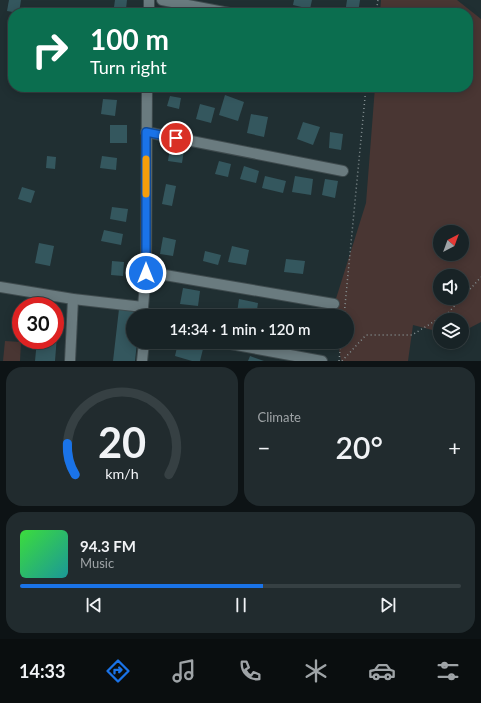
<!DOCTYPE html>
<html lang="en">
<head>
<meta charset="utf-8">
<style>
	:root { --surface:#182326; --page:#212b2e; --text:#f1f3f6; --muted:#9fa4a7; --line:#364043; --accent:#1a73e8 }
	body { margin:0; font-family:Lato,sans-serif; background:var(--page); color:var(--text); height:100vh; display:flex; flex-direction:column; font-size:15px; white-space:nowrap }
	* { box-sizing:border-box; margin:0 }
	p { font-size:13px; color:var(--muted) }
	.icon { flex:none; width:22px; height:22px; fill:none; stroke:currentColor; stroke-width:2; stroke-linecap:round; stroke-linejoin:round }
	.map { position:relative; height:361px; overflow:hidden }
	.sheet { display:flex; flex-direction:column; gap:6px; padding:6px; background:#0d1315; flex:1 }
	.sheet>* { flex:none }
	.hud { position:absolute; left:8px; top:8px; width:465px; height:84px; border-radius:16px; box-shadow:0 2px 10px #0003,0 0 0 1px var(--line); background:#0b6e4f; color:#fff; overflow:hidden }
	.needle { width:26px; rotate:41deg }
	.buttons { position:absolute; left:433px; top:225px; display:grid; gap:8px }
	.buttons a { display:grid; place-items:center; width:36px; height:36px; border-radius:50%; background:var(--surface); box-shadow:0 2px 10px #0003,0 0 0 1px var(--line); font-size:20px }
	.speed { position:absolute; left:12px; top:297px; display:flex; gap:8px; font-size:20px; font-weight:700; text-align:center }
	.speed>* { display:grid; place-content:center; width:52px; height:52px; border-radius:50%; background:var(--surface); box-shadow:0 2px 10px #0003,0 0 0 1px var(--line); line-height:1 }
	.speed .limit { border:6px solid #d22; background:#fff; color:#111 }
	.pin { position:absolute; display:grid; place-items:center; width:34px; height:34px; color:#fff; margin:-17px; border:2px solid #fff; border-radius:50%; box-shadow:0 1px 4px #0007 }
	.me { position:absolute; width:44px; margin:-22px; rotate:0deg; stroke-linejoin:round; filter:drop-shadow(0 0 3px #0008) }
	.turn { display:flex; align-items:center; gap:14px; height:84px; padding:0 16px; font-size:18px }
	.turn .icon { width:52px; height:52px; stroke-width:2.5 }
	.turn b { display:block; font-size:28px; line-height:34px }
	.big { font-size:30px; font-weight:600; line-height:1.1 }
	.sheet .tile { flex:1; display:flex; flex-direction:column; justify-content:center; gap:6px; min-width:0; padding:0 14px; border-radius:16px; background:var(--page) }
	.sheet .dial { align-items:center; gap:0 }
	.dial svg { height:104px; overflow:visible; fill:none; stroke:var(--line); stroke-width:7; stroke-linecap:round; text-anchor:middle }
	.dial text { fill:var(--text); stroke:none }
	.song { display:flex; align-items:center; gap:12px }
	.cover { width:48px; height:48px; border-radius:6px; background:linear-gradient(135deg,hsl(120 70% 55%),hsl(180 70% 35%)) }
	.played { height:4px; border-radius:2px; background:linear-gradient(90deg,var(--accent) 55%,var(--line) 55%) }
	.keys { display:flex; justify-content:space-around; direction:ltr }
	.heat { display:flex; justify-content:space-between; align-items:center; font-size:22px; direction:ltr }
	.sheet .tiles { flex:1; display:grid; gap:6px; grid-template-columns:1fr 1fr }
	.tile:last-child { grid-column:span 2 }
	.trip { position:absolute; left:126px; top:309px; width:228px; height:40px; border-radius:20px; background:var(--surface); box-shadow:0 2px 10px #0003,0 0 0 1px var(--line); font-weight:600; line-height:40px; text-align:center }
	.tabs { display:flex; height:64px; justify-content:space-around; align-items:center; background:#0a0e0f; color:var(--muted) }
	.tabs .icon { width:28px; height:28px }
	.tabs .current { color:var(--accent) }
	.tabs b { font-size:18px; color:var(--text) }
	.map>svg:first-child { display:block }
	.green { fill:#493633; fill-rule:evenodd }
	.building { fill:#34575e }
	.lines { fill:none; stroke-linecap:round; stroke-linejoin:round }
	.minor-casing { stroke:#3f4b4e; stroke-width:12 }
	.path { stroke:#869294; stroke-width:1.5; stroke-dasharray:1 3; stroke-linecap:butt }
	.minor { stroke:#6a7b7f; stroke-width:10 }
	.route-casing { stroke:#114b97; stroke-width:10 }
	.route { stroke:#1a73e8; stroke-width:7 }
	.slow { stroke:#f59e0b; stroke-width:7 }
</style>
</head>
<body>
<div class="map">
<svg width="481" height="361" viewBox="0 0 481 361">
	<rect width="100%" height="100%" fill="#202f32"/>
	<!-- green -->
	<g class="green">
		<path d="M381,0H457L481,19V322L462,332V320H440V332L413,325L408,361H341L338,342H347V316H335L334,305L366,203L375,87H468V13H380ZM440,232H462V254H440ZM440,276H462V298H440Z"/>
		<polygon points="5,341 21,342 20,361 3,361"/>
	</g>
	<!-- building -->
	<g class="building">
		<polygon points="9,0 21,0 19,13 7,11"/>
		<polygon points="115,0 127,0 126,9 114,7"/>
		<polygon points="294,0 312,0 310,9 293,5"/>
		<polygon points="347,0 360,0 358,13 345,13"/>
		<polygon points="225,95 244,102 238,121 219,115"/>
		<polygon points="170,96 181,98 179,109 167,106"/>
		<polygon points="103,99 117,100 115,116 101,114"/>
		<polygon points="200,104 215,108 211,123 196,119"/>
		<polygon points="251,114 268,117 264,137 247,133"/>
		<polygon points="303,122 320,127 313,145 297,139"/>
		<rect x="110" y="125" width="17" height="18"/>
		<polygon points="330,132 343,134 341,150 329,148"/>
		<polygon points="170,148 184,150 182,163 168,161"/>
		<polygon points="47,156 56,157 55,169 46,168"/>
		<polygon points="102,156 117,158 116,170 100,168"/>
		<polygon points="219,161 231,164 228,177 215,174"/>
		<polygon points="244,166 259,171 256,183 240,179"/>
		<polygon points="265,176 286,181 283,193 262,188"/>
		<polygon points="295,176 313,179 311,195 292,192"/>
		<polygon points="325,179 338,181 335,198 322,195"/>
		<polygon points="166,184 176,186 172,206 162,204"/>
		<polygon points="22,187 35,191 31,203 18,199"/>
		<polygon points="112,207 128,209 126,222 110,219"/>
		<polygon points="104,230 123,234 121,245 101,241"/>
		<polygon points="163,237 176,240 173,256 160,254"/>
		<polygon points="39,243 54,246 50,266 35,263"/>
		<polygon points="232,246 249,250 246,265 228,262"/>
		<polygon points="205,251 221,255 218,265 203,261"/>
		<polygon points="286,259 305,261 303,274 284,272"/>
		<polygon points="112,261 124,262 123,276 111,275"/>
		<polygon points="183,288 200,291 198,306 180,304"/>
		<polygon points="239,299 258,303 256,316 237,313"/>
		<polygon points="55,309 59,309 55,361 35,361 37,340 55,340"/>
		<polygon points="119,309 140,311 139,316 133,316 133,342 137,342 135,361 113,361"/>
		<polygon points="178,343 203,349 200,361 192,361 175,356"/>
		<polygon points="250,356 264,361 248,361"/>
	</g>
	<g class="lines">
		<defs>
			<g id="minor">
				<polyline points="162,0 229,13"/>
				<polyline points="149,13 149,0"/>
				<polyline points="146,132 343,171"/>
				<polyline points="146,273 159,274 334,304"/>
				<polyline points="0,287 73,299 143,307"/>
				<polyline points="144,316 143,307 146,273 147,87"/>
				<polyline points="220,342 322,361"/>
				<polyline points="70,361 73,299"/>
				<polyline points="142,361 144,342"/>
			</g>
		</defs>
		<!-- minor casing -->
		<use href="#minor" class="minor-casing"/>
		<!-- path -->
		<g class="path">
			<polyline points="376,13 378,0"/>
			<polyline points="462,298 481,277"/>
			<polyline points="344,316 366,87"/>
			<polyline points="339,361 341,342"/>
			<polyline points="342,361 366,335 412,335 448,313 462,298"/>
		</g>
		<!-- minor -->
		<use href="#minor" class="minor"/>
	</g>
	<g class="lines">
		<defs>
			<polyline id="route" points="146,273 146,132 176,138"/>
		</defs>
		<!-- route casing -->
		<use href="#route" class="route-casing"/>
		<!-- route -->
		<use href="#route" class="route"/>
		<!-- slow -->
		<polyline class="slow" points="146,159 146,194"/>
	</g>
</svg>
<div class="buttons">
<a><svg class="needle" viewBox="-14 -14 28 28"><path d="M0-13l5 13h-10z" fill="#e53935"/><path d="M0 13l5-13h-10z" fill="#9fa4a7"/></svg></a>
<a><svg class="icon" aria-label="sound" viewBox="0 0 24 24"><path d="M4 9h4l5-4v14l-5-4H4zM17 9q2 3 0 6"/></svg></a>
<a><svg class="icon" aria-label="layers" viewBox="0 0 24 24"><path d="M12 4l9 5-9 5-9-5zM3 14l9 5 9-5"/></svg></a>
</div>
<div class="speed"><div class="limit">30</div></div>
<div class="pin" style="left:176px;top:138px;background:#d93025"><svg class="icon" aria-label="arrive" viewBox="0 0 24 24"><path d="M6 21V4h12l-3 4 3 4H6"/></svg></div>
<svg class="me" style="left:146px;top:273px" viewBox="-20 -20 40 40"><circle r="17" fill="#1a73e8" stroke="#fff" stroke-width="3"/><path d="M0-11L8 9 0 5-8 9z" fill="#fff"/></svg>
<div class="trip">14:34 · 1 min · 120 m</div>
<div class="hud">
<div class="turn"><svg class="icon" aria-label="right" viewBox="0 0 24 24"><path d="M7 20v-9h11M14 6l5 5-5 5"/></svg><div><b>100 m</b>Turn right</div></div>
</div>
</div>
<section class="sheet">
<div class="tiles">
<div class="tile dial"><svg viewBox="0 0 100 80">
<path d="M14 69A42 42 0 1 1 86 69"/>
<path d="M14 69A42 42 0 0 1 8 45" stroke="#1a73e8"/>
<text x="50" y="56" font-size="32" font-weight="700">20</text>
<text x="50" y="72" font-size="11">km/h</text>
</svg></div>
<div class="tile"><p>Climate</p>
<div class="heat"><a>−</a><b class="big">20°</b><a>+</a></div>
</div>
<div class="tile">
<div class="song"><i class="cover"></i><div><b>94.3 FM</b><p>Music</p></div></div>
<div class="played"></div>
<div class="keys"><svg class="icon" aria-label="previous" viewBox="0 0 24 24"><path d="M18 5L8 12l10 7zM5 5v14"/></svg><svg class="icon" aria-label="pause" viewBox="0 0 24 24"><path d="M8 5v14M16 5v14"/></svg><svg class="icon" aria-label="next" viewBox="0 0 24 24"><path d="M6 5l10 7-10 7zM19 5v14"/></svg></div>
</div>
</div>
</section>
<nav class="tabs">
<b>14:33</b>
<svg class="icon current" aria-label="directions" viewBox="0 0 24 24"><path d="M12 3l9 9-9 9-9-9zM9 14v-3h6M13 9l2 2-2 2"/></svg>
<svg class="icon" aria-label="music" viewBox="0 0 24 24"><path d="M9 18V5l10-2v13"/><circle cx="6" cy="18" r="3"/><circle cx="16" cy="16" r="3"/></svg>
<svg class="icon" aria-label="phone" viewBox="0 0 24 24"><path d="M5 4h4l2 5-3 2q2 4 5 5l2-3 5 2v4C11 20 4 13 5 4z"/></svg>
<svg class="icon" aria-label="climate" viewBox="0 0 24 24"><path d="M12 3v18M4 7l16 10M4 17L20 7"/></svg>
<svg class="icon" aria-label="car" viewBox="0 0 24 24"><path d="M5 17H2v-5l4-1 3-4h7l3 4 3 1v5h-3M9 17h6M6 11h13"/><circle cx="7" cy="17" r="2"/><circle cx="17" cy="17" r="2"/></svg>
<svg class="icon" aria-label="filters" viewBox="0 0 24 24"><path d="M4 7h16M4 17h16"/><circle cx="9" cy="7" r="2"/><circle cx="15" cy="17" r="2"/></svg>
</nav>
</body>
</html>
